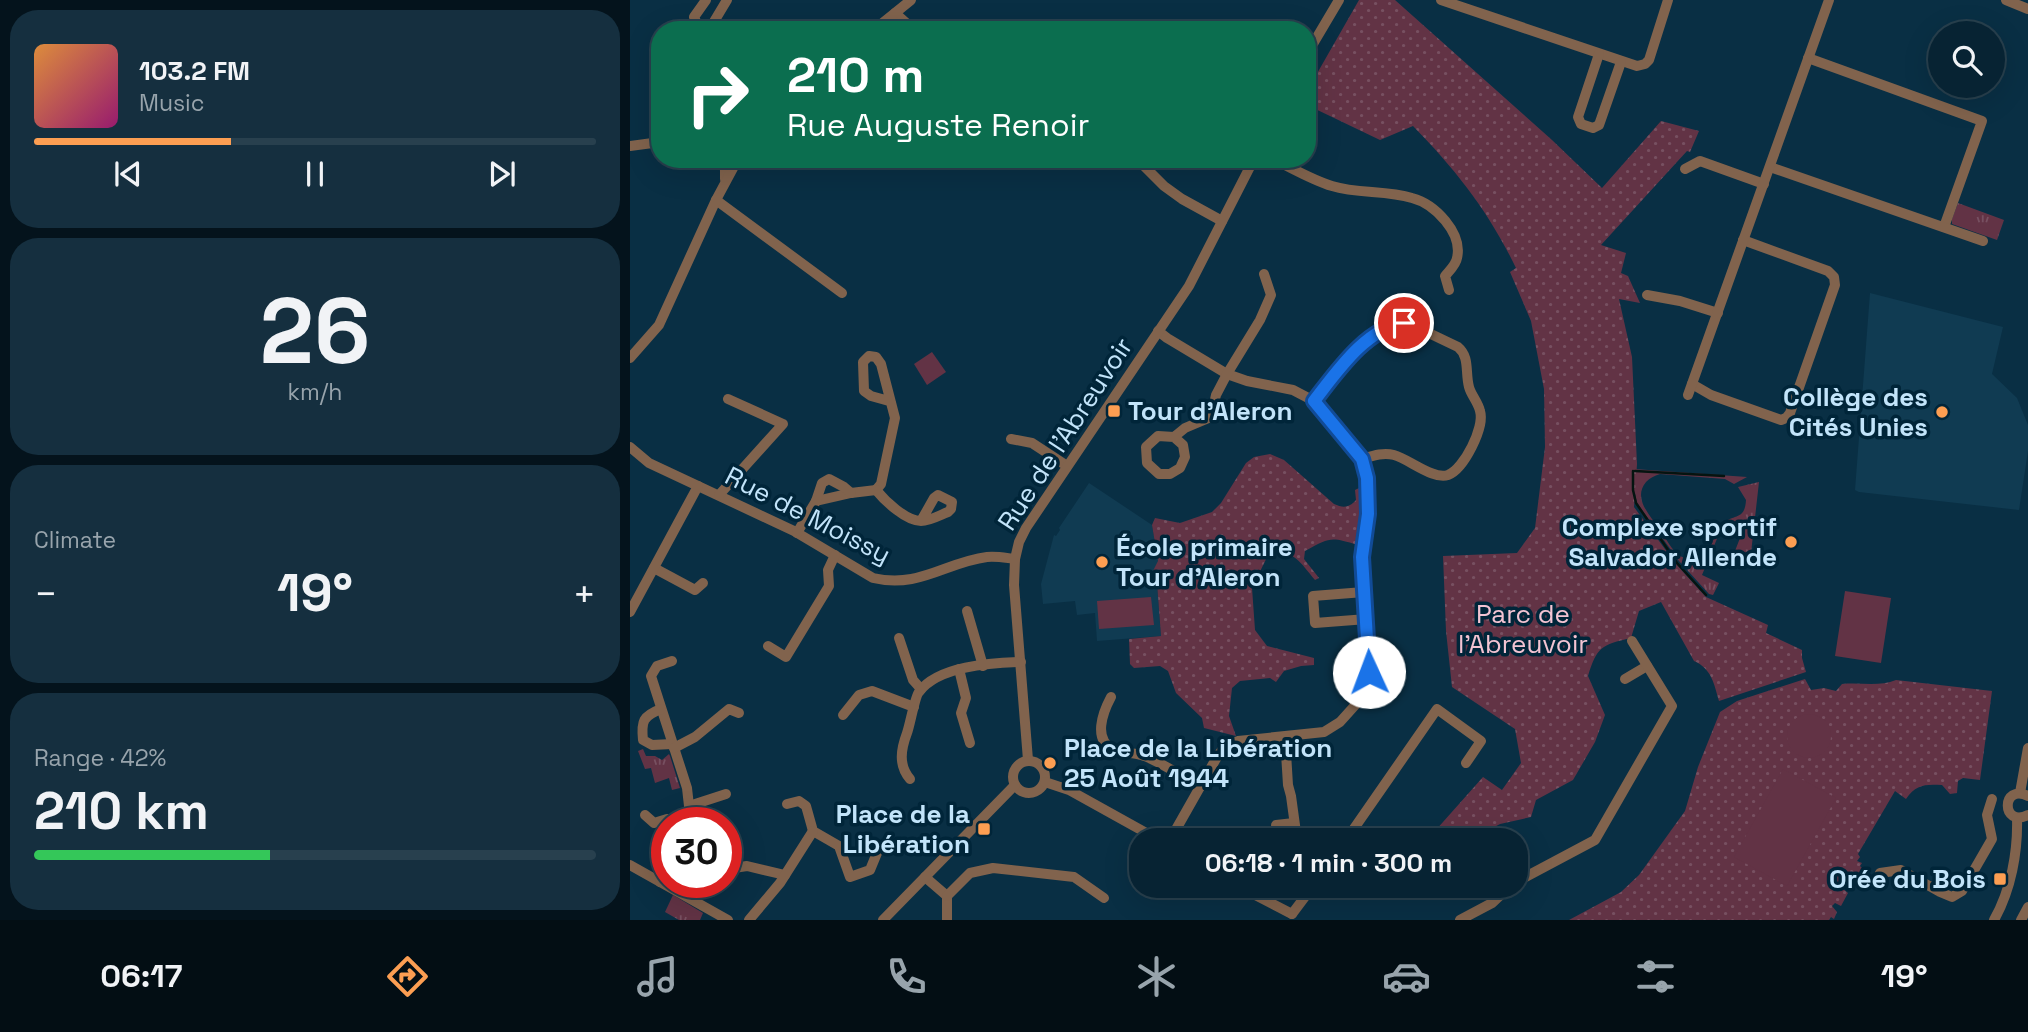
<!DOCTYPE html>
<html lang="en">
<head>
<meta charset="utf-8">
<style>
	:root { --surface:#072333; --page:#152f3f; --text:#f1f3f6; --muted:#98a4ac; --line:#28404e; --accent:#fc9e52 }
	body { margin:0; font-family:"Space Grotesk",sans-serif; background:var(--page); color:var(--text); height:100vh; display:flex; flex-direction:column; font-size:26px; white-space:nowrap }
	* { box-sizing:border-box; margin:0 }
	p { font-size:23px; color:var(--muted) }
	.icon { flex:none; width:38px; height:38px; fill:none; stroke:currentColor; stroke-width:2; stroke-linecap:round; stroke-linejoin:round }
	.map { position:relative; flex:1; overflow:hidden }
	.details { display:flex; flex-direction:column; gap:10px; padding:10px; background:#04131c; width:630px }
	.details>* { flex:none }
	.guide { position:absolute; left:21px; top:21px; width:665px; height:147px; border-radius:28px; box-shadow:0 7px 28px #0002,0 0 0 2px var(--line); background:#0b6e4f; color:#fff; overflow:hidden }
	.buttons { position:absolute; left:1298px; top:21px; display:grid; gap:14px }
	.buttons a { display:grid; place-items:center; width:77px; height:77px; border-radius:50%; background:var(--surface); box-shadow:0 7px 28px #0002,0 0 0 2px var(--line); font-size:35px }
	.speed { position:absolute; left:21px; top:807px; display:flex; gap:14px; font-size:35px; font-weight:700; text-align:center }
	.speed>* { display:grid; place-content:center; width:91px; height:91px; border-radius:50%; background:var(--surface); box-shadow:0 7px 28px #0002,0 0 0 2px var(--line); line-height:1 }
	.speed .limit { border:10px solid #d22; background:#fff; color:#111 }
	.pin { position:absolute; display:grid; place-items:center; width:60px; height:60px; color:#fff; margin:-30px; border:4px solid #fff; border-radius:50%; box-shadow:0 2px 7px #0007 }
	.me { position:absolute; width:77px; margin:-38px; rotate:358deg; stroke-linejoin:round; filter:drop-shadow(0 0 5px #0008) }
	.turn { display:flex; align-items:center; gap:24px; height:147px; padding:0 21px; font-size:32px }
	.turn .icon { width:91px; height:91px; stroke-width:2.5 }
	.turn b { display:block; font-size:49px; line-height:60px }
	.big { font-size:52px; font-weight:600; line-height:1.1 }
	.details .widget { flex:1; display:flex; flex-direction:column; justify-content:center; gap:10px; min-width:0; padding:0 24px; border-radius:28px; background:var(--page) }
	.details .dial { align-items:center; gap:0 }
	.dial b { font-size:91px; line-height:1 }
	.song { display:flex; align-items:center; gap:21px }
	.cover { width:84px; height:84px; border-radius:10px; background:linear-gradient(135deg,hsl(30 70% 55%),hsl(320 70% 35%)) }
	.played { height:7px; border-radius:4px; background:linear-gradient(90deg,var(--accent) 35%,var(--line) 35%) }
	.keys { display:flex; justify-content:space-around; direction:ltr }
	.heat { display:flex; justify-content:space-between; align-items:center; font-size:38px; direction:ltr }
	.charge { height:10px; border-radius:5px; background:linear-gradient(90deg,#34c759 42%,var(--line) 0) }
	.trip { position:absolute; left:499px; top:828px; width:399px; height:70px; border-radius:28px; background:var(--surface); box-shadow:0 7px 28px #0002,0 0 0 2px var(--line); font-weight:600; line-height:70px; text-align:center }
	.tab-bar { display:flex; height:112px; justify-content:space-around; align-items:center; background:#030e14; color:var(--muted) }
	.tab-bar .icon { width:49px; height:49px }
	.tab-bar .on { color:var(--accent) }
	.tab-bar b { font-size:32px; color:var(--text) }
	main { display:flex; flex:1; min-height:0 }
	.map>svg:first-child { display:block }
	.built { fill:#103b52 }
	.grass { fill:url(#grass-tufts) }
	.park { fill:url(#park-dots) }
	.pitch { fill:#623345 }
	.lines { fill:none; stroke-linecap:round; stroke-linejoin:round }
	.stream { stroke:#051410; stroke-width:2.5 }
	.minor { stroke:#81634d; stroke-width:10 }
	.route-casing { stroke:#114b97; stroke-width:18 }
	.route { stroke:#1a73e8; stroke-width:12 }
	.poi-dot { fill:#fc9e52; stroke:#002539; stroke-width:2.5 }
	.labels { text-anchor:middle; stroke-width:7; stroke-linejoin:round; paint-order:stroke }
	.poi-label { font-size:26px; font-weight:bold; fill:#c2e4fa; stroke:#002539; text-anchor:end }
	.street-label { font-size:26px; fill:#c2e4fa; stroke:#002539 }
	.park-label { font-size:26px; fill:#f3c4d3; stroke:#002539 }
</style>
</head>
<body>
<main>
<section class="details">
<div class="widget">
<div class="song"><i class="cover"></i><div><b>103.2 FM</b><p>Music</p></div></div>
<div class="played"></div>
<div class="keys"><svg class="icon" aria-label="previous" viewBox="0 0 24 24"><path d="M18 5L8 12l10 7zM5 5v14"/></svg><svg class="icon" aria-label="pause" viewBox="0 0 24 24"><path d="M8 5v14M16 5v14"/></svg><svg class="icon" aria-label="next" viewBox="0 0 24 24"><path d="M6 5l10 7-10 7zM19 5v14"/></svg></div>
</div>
<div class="widget dial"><b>26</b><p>km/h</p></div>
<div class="widget"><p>Climate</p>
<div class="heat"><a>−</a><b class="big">19°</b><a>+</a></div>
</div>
<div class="widget"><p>Range · 42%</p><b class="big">210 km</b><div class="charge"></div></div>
</section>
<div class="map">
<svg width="1398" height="920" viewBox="0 0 1398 920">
	<defs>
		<pattern id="grass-tufts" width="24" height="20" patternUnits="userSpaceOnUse" patternTransform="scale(1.75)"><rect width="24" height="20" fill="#623345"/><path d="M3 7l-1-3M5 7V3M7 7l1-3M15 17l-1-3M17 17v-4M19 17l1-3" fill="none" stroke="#775061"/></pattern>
		<pattern id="park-dots" width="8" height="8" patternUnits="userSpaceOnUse" patternTransform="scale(1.75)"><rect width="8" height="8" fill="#623345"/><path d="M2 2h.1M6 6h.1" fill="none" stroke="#775061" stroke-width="1.8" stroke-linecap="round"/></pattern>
	</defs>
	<rect width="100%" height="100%" fill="#092f44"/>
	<!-- built -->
	<g class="built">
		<polygon points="1240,293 1373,327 1362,374 1387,398 1398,425 1398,451 1389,510 1229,492 1225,490"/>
		<polygon points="459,483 522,525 528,561 527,583 531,636 467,641 465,613 447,615 445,601 413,604 411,584 424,535 426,536 430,530 429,528"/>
	</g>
	<!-- grass -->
	<g class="grass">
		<polygon points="1328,203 1374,220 1367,240 1322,224 1322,219"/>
		<path d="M1004,469L1117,477L1104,484L1095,479L1030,474C1024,476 1020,478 1016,482C1002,499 1021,516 1030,530C1036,538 1042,551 1050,556C1056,559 1065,560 1071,557C1083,551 1083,534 1091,525C1102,513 1115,522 1116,500L1108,487L1129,482L1121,553L1105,551L1110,538L1091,529L1072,575L1089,583L1083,595L1079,594L1049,561L1007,503L1004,489Z"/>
		<polygon points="13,749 16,756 25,756 32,760 39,754 40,756 50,788 42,790 39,778 25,783 21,768 15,769 8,751"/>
		<polygon points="43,895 73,913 70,920 49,920 35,912"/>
	</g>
	<!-- park -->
	<g class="park">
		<path d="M729,0H765L922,140L972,188L1031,121L1069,131L1060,152L1057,151L971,245L996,253L991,273L998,276L1010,303L989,299L1002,357L1007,464L1004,507L1046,564L1076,597L1138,625L1136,633L1172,650V658L1176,672L1089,701C1084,684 1082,669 1064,661L1031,602L1009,611L1001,638C971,645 967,647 958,676L975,715L965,742L943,780L906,800L901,817L870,824L840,840H797L853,777L872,790L891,763L885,729L822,687L816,631L813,556L887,553L905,528L915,447L914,389L901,321L880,272L886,268C859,212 826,170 783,126L750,140L677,105V91Z"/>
		<path d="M640,454L654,460L704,504C713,508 719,508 726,500L725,490L731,487L728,545C700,537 701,537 675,551L674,559L689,578L685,580C670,562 665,551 640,551L622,588L625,630L637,646L684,658V665L671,666L654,671L646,682L640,678L610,681L602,688L599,716L606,736L574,728L572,718L546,693L538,671L530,666L504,668L500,664L499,639L531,636L527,583L520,577L528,561L522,525L525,518L550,523L582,512L591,503L616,463L624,457Z"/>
		<path d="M1175,679L1181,690L1194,688L1206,691L1212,684C1230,682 1249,687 1266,680L1362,691L1350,780L1333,778L1328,781L1327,793L1320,794L1312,785C1296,784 1286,784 1276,799L1265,791L1228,854L1230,857L1227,861L1232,863L1230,866L1232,868L1222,886L1216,883L1214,884L1212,888L1218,893L1211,906L1205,903L1202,906L1207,912L1204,919L1201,917L1199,920H939L991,892L1009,875L1055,811L1068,767L1090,712L1107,701Z"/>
	</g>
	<!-- pitch -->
	<g class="pitch">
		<polygon points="302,352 316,372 297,385 284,364"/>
		<polygon points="1215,591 1261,598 1251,663 1205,656"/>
		<polygon points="521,597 524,625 469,629 467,601"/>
		<circle cx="1179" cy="736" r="22"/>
		<polygon points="1153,769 1206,798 1157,886 1104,857"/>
	</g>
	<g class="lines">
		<!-- stream -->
		<g class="stream">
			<polyline points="1003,471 1003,490 1006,503 1047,563 1076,595"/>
			<polyline points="1005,471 1094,476"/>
		</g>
		<!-- minor -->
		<g class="minor">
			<polyline points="811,0 1007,66 1015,64 1019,60 1038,0"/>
			<polyline points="1376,0 1398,9"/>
			<polyline points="265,13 284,30"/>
			<polyline points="70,30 64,17 76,0"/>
			<polyline points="79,30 97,0"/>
			<polyline points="244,30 281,0"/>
			<polyline points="387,30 399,25"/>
			<polyline points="677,54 709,0"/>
			<polyline points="969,54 948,117 951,124 963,128 969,125 991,62"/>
			<polyline points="1178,58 1352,121 1314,227"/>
			<polyline points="0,146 30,142"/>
			<polyline points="89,159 95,169 95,179"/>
			<polyline points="507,159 534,186 552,199 592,221"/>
			<path d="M643,159C662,168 682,180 702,186C728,194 756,190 782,198C805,204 833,233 827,258C826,265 819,271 815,276L819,290"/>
			<polyline points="1140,167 1353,241"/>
			<polyline points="1055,169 1070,161 1134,184"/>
			<polyline points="86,200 212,293"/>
			<polyline points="1017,295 1050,301 1088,313"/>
			<polyline points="528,331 537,338 597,374 617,381 663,390 684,401 732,459 737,478 739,514 732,557 740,664 737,683 728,702 710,722 694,732 608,741 594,747 587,757 540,840"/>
			<polyline points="0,358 29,325 86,200 108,159"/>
			<polyline points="1062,384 1081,395 1151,420 1156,418 1160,413 1205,285 1204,277 1198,271 1113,240"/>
			<polyline points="1058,395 1199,0"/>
			<path d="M684,401C704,375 744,317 782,325L828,347C840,357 835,372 839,387C841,395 848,402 850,411C855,427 834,469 818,475C803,480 779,459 764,455C753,452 742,456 732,459"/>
			<polyline points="544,437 553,445 555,457 550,468 540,474 529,474 517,463 516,447 528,436 544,437 555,428 581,417 586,395 597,374 630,320 641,295 634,274"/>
			<polyline points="381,439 402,443 437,466"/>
			<path d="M0,447L19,463L164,531L243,578C289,589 316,562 357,557C367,556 376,558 385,559"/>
			<polyline points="246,490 251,484 265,418 251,364 246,357 239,356 233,362 234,391 241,396 259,401"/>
			<path d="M246,490C255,501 276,521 291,521C300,521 310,515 318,512L321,509L322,502L308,495L304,498L291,521"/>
			<polyline points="89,495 153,424 98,399"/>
			<polyline points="186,501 221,493 246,490"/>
			<polyline points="167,533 186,501 192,483 199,479 214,487 221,493"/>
			<polyline points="24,568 65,590 73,583"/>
			<polyline points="734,592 683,596 685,623 737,619"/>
			<polyline points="337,611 353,666"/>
			<polyline points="0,612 68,486"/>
			<polyline points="269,638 283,680 291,689"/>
			<polyline points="138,646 156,657 199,586 198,570 205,555"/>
			<polyline points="42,661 27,666 21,676 57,788 59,806 58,822"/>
			<polyline points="329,669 336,698 331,713 340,743"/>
			<polyline points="995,679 1017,666"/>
			<path d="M481,697C473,712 462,740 484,750C492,754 503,752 511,755C527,759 554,778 570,787"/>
			<path d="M31,709C13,716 11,721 13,740L22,745L42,744"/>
			<polyline points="213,715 229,695 242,691 284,707"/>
			<polyline points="655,737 658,785 661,796 667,840"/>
			<polyline points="44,748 65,737 99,709 109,713"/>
			<polyline points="398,760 384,585 385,559 389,542 396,528 559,286 624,159"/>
			<circle cx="399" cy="777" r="16"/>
			<path d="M280,779C268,765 271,749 277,733C280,725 285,696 289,692C308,666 360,663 391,662"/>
			<polyline points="415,782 439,790 529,840"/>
			<polyline points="1390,793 1398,748"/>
			<path d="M1398,796C1371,783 1371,828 1398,815"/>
			<polyline points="157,804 169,801 176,806 183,831 209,846 220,877 240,870 247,853"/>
			<polyline points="59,806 96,794"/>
			<polyline points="15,815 24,823 37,819 52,822"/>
			<polyline points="646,825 664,823"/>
			<polyline points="716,840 807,709 851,741 836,763"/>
			<polyline points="0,865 98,920"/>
			<polyline points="104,868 117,866 155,875"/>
			<polyline points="1250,873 1271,870 1310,892 1322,897 1332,891 1362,839 1357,815 1362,799"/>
			<polyline points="295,877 317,896 317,920"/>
			<polyline points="30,882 37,868"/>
			<polyline points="886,882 965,840 1042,706 1002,641"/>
			<polyline points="608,886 662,914"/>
			<polyline points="317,896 340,873 363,868 444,877 474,898"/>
			<polyline points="662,914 683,886"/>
			<polyline points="119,920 150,883 183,831"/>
			<polyline points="253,920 385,785"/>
			<polyline points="830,920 862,903 880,886"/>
			<path d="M1364,920C1381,890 1388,852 1387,818"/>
			<polyline points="1391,920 1398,907"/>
		</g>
	</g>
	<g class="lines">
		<defs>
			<path id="route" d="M739,672L732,557L738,514L737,478L732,459L684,401C706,373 736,328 774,323"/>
		</defs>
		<!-- route casing -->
		<use href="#route" class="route-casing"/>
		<!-- route -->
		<use href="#route" class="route"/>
	</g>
	<!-- markers -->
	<g class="poi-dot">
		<rect x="477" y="404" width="14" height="14" rx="3.5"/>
		<circle cx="1312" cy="412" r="7"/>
		<circle cx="1161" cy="542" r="7"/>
		<circle cx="472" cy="562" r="7"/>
		<circle cx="420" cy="763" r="7"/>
		<rect x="347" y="822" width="14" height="14" rx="3.5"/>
		<rect x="1363" y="872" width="14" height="14" rx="3.5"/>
	</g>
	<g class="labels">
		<!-- poi labels -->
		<g class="poi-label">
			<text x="1298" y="406">Collège des<tspan x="1298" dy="30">Cités Unies</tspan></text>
			<text x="498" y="420" text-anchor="start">Tour d'Aleron</text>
			<text x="1147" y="536">Complexe sportif<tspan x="1147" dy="30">Salvador Allende</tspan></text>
			<text x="486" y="556" text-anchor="start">École primaire<tspan x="486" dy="30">Tour d'Aleron</tspan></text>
			<text x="434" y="757" text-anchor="start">Place de la Libération<tspan x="434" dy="30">25 Août 1944</tspan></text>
			<text x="340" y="823">Place de la<tspan x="340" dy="30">Libération</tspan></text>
			<text x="1356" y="888">Orée du Bois</text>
		</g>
		<!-- street labels -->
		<g class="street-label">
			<text transform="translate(435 434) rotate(-57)" y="9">Rue de l'Abreuvoir</text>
			<text transform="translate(178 515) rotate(27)" y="9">Rue de Moissy</text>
		</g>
		<!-- park labels -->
		<g class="park-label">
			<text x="893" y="623">Parc de<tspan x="893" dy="30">l'Abreuvoir</tspan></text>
		</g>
	</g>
</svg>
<div class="buttons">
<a><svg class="icon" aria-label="search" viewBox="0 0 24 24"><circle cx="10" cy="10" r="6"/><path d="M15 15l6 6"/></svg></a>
</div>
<div class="speed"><div class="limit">30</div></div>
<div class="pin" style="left:774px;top:323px;background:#d93025"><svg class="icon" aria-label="arrive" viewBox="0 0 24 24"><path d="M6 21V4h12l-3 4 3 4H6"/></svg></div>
<svg class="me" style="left:739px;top:672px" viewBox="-20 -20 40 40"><circle r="19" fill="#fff"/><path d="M0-13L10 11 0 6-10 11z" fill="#1a73e8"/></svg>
<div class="trip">06:18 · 1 min · 300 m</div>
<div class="guide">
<div class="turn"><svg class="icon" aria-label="right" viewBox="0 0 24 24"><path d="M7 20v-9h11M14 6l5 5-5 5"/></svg><div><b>210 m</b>Rue Auguste Renoir</div></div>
</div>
</div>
</main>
<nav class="tab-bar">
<b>06:17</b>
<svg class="icon on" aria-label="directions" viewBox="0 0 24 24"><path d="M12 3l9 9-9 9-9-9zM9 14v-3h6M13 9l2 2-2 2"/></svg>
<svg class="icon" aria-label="music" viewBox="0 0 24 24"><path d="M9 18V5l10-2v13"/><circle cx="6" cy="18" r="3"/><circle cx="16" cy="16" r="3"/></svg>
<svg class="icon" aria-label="phone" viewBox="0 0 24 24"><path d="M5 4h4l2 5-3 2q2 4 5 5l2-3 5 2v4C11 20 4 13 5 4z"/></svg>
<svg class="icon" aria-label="climate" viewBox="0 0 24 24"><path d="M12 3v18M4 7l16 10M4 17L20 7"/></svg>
<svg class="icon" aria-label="car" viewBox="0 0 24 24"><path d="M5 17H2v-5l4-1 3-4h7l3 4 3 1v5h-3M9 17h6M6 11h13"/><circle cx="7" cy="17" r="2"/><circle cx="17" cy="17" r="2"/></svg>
<svg class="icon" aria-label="filters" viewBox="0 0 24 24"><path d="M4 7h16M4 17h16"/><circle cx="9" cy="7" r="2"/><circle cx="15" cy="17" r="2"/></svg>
<b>19°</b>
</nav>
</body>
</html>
